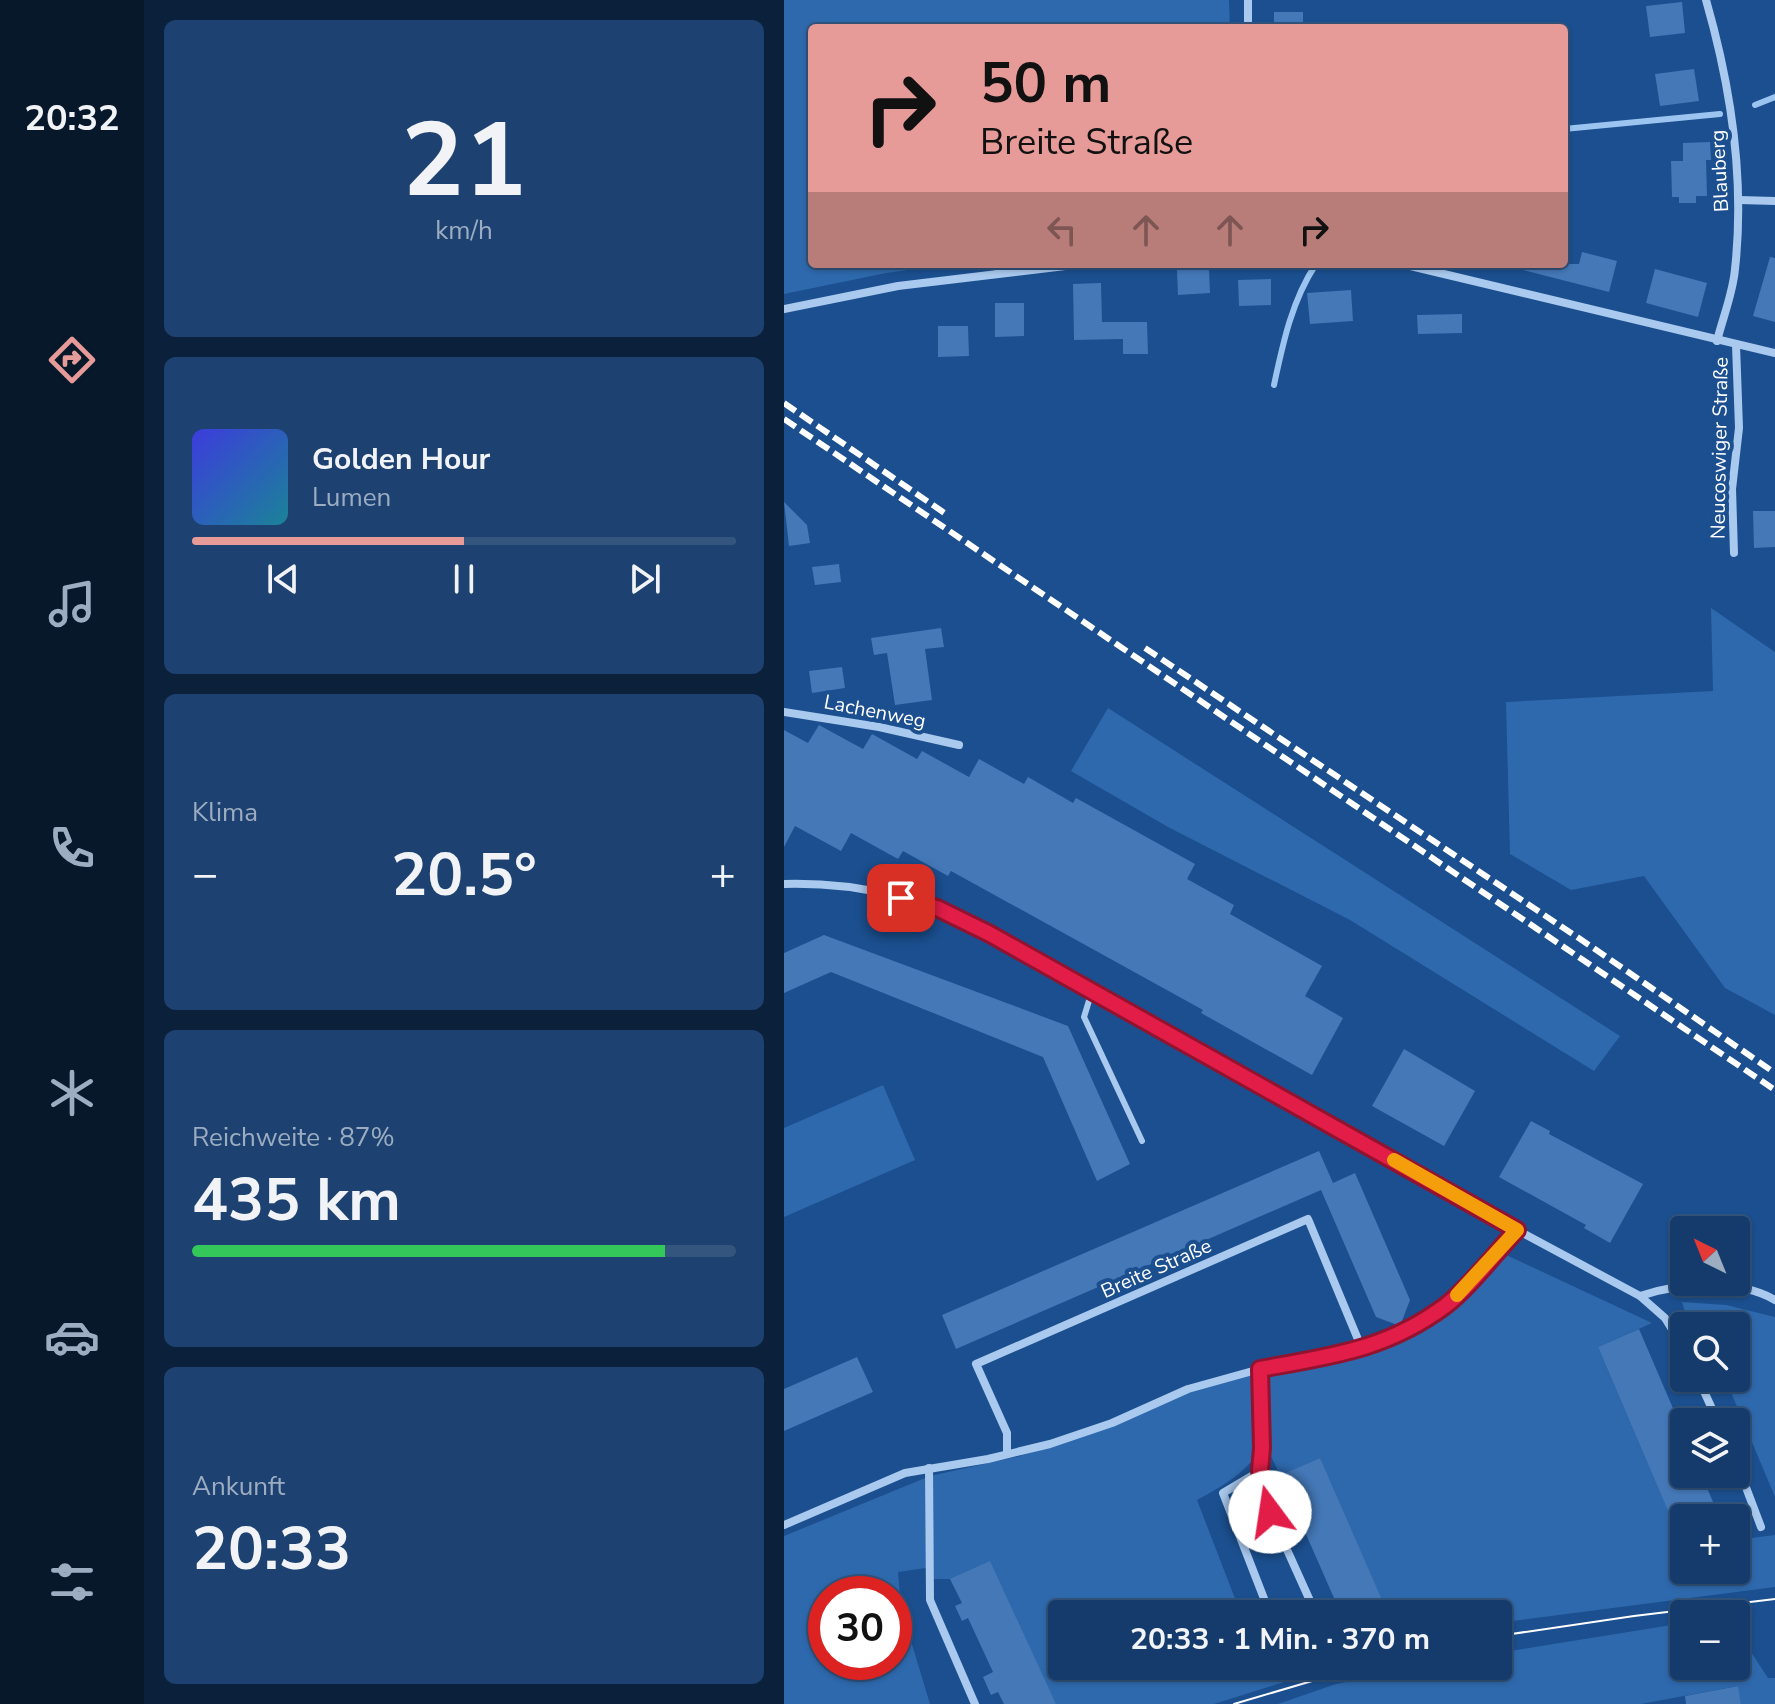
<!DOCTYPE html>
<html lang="de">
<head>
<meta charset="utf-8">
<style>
	:root { --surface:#143b6b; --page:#1d4271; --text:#f1f3f6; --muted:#9dadc1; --line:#33557e; --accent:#e69b98 }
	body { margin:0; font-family:"Nunito Sans",sans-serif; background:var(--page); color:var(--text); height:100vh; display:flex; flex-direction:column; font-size:30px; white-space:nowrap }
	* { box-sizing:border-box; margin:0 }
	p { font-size:26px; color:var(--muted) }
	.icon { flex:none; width:44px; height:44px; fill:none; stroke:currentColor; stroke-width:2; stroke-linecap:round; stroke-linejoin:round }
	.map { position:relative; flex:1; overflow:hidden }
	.details { display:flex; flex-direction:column; gap:20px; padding:20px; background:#0b203b; width:640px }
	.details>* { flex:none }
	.top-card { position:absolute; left:24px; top:24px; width:760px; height:244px; border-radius:8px; box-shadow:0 2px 6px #0004,0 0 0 2px var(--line); background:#e69b98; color:#111; overflow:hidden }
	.needle { width:52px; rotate:317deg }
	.fabs { position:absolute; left:886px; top:1216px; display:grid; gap:16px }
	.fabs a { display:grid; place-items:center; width:80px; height:80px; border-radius:8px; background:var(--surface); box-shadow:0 2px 6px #0004,0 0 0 2px var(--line); font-size:40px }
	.speed { position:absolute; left:24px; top:1576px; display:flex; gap:16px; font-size:40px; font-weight:700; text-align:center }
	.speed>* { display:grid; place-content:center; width:104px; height:104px; border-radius:50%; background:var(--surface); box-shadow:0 2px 6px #0004,0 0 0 2px var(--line); line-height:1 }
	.speed .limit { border:12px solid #d22; background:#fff; color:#111 }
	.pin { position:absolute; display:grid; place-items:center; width:68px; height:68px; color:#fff; margin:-34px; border-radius:16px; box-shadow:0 4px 12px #0006 }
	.me { position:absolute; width:88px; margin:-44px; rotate:346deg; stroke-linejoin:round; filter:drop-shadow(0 0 6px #0008) }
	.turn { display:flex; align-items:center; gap:28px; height:168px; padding:0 40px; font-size:36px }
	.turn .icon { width:104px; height:104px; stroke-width:2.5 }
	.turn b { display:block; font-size:56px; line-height:68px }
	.lanes { display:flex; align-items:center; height:76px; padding:0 40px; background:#0003; justify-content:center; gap:40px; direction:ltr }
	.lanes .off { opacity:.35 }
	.big { font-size:60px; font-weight:700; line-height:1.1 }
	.details .card { flex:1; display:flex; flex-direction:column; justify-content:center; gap:12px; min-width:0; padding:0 28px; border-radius:12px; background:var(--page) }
	.details .dial { align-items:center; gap:0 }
	.dial b { font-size:104px; line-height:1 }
	.song { display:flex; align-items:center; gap:24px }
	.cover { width:96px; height:96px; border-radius:12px; background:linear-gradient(135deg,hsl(240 70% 55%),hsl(190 70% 35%)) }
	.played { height:8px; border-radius:4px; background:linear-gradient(90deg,var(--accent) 50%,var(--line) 50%) }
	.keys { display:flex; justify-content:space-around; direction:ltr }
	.heat { display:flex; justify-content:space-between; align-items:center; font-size:44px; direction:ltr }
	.charge { height:12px; border-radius:6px; background:linear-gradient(90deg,#34c759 87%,var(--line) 0) }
	.trip { position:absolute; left:264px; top:1600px; width:464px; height:80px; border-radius:8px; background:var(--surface); box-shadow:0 2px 6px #0004,0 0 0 2px var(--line); font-weight:700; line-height:80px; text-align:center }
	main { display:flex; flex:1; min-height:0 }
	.tab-bar { display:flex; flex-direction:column; width:144px; justify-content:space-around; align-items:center; background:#08182b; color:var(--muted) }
	.tab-bar .icon { width:56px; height:56px }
	.tab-bar .on { color:var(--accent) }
	.tab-bar b { font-size:36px; color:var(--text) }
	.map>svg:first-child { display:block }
	.green { fill:#2e69ad; fill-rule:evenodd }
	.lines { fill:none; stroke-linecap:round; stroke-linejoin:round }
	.stream { stroke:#9cc4f0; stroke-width:6 }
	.building { fill:#4478b7 }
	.service { stroke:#a9c9ee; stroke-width:6 }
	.minor { stroke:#a9c9ee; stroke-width:8 }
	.tram { stroke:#fff; stroke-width:2 }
	.rail { stroke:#fff; stroke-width:6; stroke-dasharray:14 6; stroke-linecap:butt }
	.route-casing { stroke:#92132f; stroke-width:20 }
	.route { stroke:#e11d48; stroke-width:14 }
	.slow { stroke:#f59e0b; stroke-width:14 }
	.labels { text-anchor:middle; stroke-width:8; stroke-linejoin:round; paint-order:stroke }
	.street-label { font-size:20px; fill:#fff; stroke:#1b4f8f }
</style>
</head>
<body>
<main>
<nav class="tab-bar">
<b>20:32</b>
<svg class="icon on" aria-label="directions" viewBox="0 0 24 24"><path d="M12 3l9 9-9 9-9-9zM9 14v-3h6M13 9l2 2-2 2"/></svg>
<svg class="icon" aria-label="music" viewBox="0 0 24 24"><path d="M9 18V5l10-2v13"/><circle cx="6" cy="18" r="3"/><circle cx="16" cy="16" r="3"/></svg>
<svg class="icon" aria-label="phone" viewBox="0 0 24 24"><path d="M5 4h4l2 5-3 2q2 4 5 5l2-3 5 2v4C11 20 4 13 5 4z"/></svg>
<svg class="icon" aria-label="climate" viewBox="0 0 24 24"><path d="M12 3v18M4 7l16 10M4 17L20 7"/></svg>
<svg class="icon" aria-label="car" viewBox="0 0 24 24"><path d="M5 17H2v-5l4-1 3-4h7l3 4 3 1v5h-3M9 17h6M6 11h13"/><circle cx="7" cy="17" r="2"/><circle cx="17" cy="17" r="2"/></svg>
<svg class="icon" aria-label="filters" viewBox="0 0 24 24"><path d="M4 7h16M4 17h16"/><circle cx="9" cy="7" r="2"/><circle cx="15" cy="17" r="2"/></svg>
</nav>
<section class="details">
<div class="card dial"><b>21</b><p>km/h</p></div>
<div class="card">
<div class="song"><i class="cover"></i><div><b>Golden Hour</b><p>Lumen</p></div></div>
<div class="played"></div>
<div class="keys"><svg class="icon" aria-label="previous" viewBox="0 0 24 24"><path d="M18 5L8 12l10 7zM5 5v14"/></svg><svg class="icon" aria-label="pause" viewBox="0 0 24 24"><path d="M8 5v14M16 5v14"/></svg><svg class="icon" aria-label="next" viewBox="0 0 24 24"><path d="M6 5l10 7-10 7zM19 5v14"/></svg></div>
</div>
<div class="card"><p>Klima</p>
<div class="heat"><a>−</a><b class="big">20.5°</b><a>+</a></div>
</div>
<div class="card"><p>Reichweite · 87%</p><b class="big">435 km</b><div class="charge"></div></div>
<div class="card"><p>Ankunft</p><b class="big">20:33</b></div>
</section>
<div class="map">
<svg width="991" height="1704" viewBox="0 0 991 1704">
	<rect width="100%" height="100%" fill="#1b4f8f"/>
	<!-- green -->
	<g class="green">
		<polygon points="0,0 445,0 446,28 28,28 28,264 168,264 102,273 0,294"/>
		<polygon points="927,608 991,652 991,1015 941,988 860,876 787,890 726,854 722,702 929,691"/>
		<polygon points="324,708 836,1036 810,1071 566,920 384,827 287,771"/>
		<polygon points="99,1085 131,1160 0,1217 0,1128"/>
		<path d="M716,1252L868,1323L814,1347L900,1548V1570H952V1540L991,1535V1587L714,1623V1614H566L536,1458L496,1475L481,1444C463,1472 441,1485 413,1500L457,1614H278V1666H551L430,1704H268L166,1579H150L149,1567L114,1572L117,1608L146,1704H0V1536L146,1476L236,1456L319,1429L405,1391L619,1336L666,1307ZM42,1594H110V1662H42Z"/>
		<polygon points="898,1302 942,1305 991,1317 991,1497 941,1378 952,1378 952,1355 955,1353 952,1326 948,1323 905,1325"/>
		<polygon points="900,1623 900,1666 952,1666 952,1629 984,1678 991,1678 991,1704 957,1704 953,1686 857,1704 494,1704 552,1684 645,1666 714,1666 714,1653"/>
	</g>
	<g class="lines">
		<!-- stream -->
		<g class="stream">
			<polyline points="971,105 991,97"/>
			<polyline points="780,129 936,114"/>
			<path d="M490,385C499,343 508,300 532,264"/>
		</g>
	</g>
	<!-- building -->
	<g class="building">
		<polygon points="898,2 901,33 866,37 862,6"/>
		<rect x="490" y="12" width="29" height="16"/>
		<polygon points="910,69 915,101 876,106 871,74"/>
		<polygon points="926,142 927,160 922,160 923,196 912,196 912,203 895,203 895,197 888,197 887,161 899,161 899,143"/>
		<polygon points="798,252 833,261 825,292 739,270 740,264 795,264"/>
		<polygon points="986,257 991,258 991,322 969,316"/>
		<polygon points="425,269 426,293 394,295 393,270"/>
		<polygon points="871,269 923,283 914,317 862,303"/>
		<polygon points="487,279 487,305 455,306 454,280"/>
		<polygon points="317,283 318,322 363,322 364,354 339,354 339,339 290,340 289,284"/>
		<polygon points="567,290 569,321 526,324 523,293"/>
		<polygon points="211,303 240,303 240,336 211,337"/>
		<polygon points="678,314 678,333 634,334 633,315"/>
		<polygon points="154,326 184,326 185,356 154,357"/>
		<polygon points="0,502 23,525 26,543 5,546"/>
		<polygon points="969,511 991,511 991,547 970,548"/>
		<polygon points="55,564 57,582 31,585 28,567"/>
		<polygon points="157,628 160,647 141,649 148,700 111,705 103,653 90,655 87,638"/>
		<polygon points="58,667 61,688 28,693 25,671"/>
		<polygon points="35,725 79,749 88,734 133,759 138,751 185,777 195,759 240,784 244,777 289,803 292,798 411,864 403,879 450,905 446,914 538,966 521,996 559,1018 528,1075 417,1013 419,1010 167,871 164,876 119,851 114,859 67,833 57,851 11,826 0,847 0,730 24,743"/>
		<polygon points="40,935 284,1026 346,1164 313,1181 259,1057 47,972 0,993 0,953"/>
		<polygon points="620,1049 691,1091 660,1146 588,1106"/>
		<polygon points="747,1121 766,1131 765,1134 859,1184 826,1243 800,1228 802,1225 715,1177"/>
		<polygon points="535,1151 549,1183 571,1173 626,1300 616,1326 592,1317 537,1190 172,1349 158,1315"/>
		<polygon points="855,1329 900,1434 900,1474 917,1474 936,1518 887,1518 814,1347"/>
		<polygon points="73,1357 89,1392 0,1431 0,1389"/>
		<polygon points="536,1458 598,1600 566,1614 557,1614 496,1475"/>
		<polygon points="206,1561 272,1704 220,1704 214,1692 207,1695 199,1677 209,1672 184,1618 178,1621 171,1606 178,1603 166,1579"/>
		<polygon points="954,1686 957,1704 902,1704 901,1696"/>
	</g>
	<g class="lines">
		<!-- service -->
		<g class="service">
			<polyline points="213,264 214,273"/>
			<polyline points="308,991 300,1017 358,1141"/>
		</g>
		<!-- minor -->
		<g class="minor">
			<polyline points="464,0 464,28"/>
			<path d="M922,0C947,87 961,179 951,269C949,293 939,317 933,341"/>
			<polyline points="955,200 991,201"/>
			<polyline points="618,264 991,353"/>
			<polyline points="0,309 114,286 298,264"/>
			<polyline points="950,553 948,489 955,428 952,345"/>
			<polyline points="0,712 95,727 175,745"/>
			<path d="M0,884C80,882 135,899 206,934L733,1230L856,1296L881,1318L900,1349"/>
			<path d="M856,1296C893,1283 956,1279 991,1300"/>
			<polyline points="476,1369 478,1448 476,1471 486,1512 532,1614"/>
			<polyline points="914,1378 934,1422"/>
			<polyline points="223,1453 223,1433 192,1364 524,1219 578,1349"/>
			<polyline points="952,1461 977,1527"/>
			<polyline points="145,1468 146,1600 191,1704"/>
			<polyline points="476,1471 439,1493 486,1614"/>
			<polyline points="0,1525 121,1473 204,1459 266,1444 328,1423 404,1389 476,1369 576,1350 617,1335 663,1305 733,1230"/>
		</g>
		<!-- tram -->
		<g class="tram">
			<polyline points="714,1636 850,1616 991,1599"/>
			<polyline points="450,1704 579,1666"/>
		</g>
		<!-- rail -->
		<g class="rail">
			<polyline points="0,403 162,514"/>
			<polyline points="0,419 991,1090"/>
			<polyline points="361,648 805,945 991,1073"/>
		</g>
	</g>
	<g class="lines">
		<defs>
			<path id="route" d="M117,898L153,908L206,934L733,1230C711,1253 685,1288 661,1306C602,1350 546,1356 476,1369L478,1448L476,1471L486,1512"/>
		</defs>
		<!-- route casing -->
		<use href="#route" class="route-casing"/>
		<!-- route -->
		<use href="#route" class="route"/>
		<!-- slow -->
		<polyline class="slow" points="610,1160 733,1230 673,1295"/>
	</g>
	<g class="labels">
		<!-- street labels -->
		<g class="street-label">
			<text transform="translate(935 171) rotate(-93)" y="7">Blauberg</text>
			<text transform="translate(935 448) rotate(-89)" y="7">Neucoswiger Straße</text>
			<text transform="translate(91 711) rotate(11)" y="7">Lachenweg</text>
			<text transform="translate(372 1268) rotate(-24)" y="7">Breite Straße</text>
		</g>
	</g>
</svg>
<div class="fabs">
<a><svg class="needle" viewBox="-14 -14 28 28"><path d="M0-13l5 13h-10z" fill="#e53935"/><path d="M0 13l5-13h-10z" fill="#9dadc1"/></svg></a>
<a><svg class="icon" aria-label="search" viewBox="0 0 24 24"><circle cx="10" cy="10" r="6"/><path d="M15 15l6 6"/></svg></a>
<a><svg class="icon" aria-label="layers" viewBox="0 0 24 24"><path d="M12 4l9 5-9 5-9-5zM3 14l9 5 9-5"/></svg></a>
<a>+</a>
<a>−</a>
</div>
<div class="speed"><div class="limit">30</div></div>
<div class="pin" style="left:117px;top:898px;background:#d93025"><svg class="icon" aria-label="arrive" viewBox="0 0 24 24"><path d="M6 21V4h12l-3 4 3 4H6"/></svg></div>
<svg class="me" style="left:486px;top:1512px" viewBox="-20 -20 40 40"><circle r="19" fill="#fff"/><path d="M0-13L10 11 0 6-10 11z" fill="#e11d48"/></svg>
<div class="trip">20:33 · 1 Min. · 370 m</div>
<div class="top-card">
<div class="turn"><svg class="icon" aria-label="right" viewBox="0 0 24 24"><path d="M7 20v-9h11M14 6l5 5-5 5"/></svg><div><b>50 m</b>Breite Straße</div></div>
<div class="lanes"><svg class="icon off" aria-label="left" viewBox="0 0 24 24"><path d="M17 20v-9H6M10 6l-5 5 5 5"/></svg><svg class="icon off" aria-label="ahead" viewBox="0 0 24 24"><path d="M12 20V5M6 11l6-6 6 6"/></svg><svg class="icon off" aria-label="ahead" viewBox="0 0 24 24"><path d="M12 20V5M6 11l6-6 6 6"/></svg><svg class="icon" aria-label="right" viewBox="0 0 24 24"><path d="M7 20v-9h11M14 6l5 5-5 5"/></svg></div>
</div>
</div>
</main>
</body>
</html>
